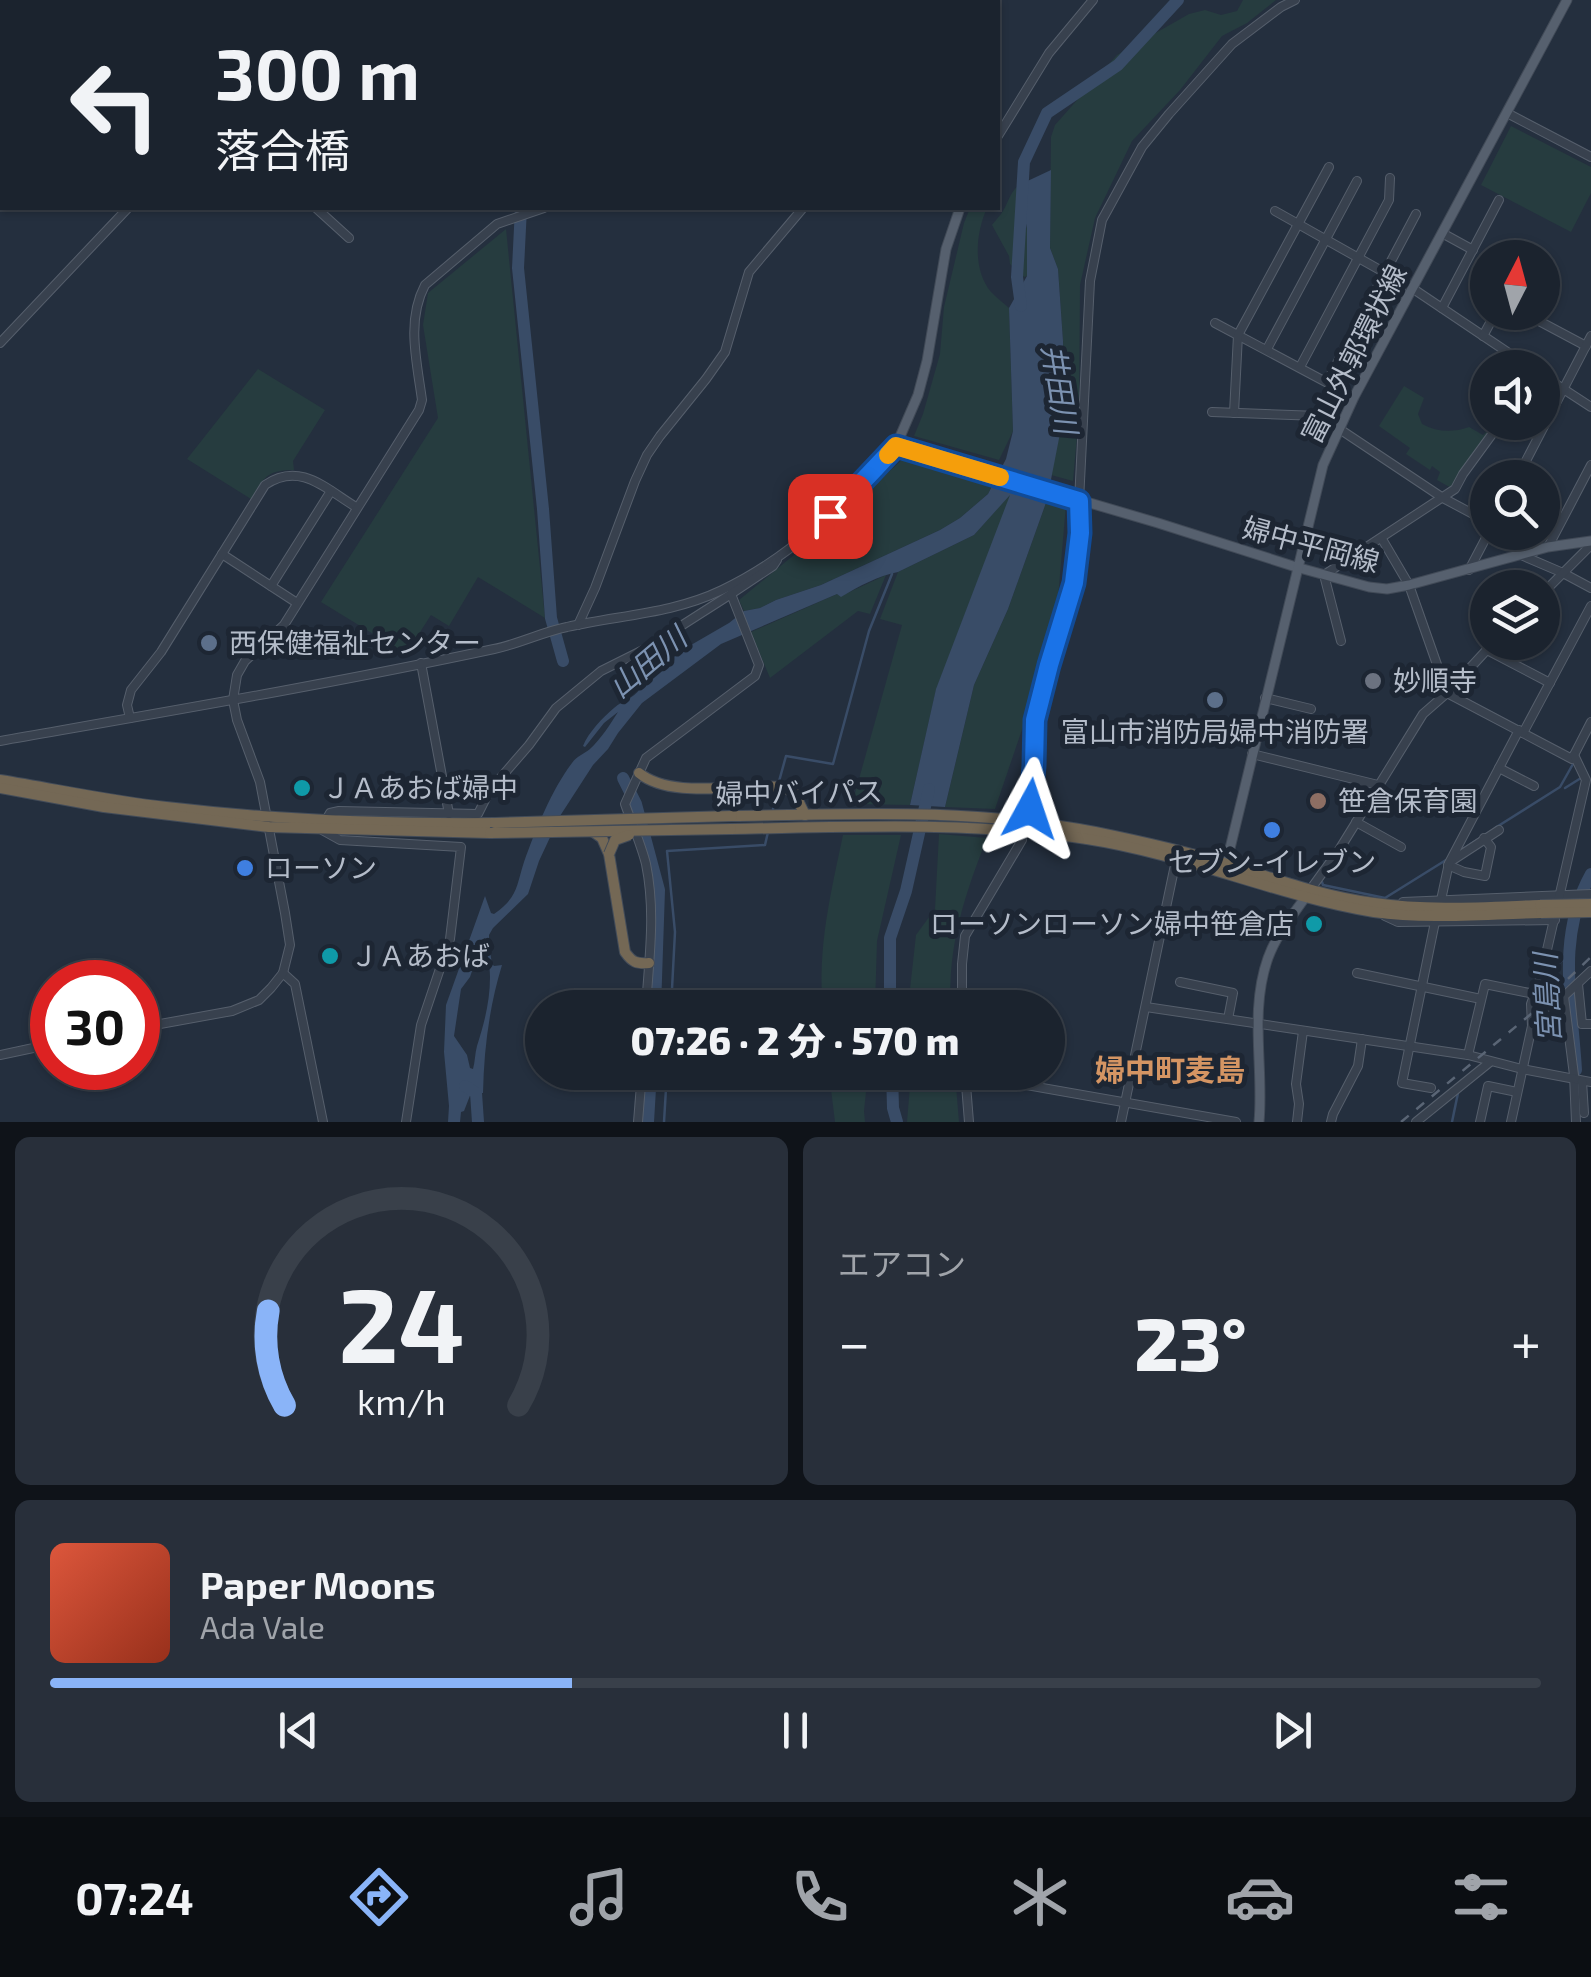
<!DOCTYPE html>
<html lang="ja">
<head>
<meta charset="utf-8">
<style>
	:root { --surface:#1b232e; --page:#282f3a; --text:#f1f3f6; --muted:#a0a4aa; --line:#39404a; --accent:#8ab4f8 }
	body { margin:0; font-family:"Exo 2","Noto Sans JP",sans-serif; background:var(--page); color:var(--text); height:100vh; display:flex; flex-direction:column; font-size:38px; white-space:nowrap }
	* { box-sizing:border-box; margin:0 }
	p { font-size:32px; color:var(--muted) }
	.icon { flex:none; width:55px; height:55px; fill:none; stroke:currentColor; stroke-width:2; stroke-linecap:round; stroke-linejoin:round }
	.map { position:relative; height:1122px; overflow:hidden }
	.sheet { display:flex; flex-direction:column; gap:15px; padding:15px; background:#0f1319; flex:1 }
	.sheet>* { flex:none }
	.hud { position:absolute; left:0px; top:0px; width:1000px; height:210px; box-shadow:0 2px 8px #0004,0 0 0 2px var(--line); background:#1b232e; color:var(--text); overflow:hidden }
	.needle { width:65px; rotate:6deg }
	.fabs { position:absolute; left:1470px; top:240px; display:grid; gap:20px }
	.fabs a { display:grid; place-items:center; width:90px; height:90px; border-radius:50%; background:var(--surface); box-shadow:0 2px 8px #0004,0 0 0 2px var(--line); font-size:50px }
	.speed { position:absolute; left:30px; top:960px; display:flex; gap:20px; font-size:50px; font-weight:700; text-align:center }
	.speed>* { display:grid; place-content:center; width:130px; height:130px; border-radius:50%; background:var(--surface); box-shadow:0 2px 8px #0004,0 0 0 2px var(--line); line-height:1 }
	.speed .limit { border:15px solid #d22; background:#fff; color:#111 }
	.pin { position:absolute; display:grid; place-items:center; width:85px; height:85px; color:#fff; margin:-42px; border-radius:20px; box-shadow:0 5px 15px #0006 }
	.me { position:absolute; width:110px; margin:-55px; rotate:5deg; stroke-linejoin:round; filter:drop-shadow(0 0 8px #0008) }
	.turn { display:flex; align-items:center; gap:35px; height:210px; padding:0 50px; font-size:45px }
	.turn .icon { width:130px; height:130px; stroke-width:2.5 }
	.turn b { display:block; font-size:70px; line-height:85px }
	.big { font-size:75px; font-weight:800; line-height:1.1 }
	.sheet .card { flex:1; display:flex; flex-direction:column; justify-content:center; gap:15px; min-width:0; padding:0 35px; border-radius:15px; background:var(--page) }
	.sheet .dial { align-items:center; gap:0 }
	.dial svg { height:260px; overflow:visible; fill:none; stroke:var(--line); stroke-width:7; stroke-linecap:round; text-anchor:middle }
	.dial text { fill:var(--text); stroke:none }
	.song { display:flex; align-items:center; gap:30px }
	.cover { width:120px; height:120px; border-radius:15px; background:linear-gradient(135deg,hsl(10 70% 55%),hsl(10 70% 35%)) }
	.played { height:10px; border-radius:5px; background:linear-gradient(90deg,var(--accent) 35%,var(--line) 35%) }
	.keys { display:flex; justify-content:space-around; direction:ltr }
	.heat { display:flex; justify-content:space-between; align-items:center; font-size:55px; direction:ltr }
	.sheet .tiles { flex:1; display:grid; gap:15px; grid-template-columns:1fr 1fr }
	.card:last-child { grid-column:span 2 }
	.trip { position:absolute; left:525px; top:990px; width:540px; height:100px; border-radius:50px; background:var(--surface); box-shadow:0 2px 8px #0004,0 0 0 2px var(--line); font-weight:800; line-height:100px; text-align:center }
	.tab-bar { display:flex; height:160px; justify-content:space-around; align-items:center; background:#0b0e12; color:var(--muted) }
	.tab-bar .icon { width:70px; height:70px }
	.tab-bar .active { color:var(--accent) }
	.tab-bar b { font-size:45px; color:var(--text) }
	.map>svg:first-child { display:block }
	.green { fill:#263c3f }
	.water { fill:#394c67; fill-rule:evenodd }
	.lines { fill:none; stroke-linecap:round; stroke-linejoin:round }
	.stream { stroke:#394c67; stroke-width:2.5 }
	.river { stroke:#394c67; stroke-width:12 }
	.minor-casing { stroke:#565f6c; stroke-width:10 }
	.major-casing { stroke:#414a57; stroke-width:11 }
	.highway-casing { stroke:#434c59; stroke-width:12 }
	.minor { stroke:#38414e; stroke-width:8 }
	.major { stroke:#56606e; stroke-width:9 }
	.highway { stroke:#746855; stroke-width:10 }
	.rail { stroke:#5a6575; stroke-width:2.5; stroke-dasharray:10 10; stroke-linecap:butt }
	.highway-bridge-casing { stroke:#434c59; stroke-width:12; stroke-linecap:butt }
	.highway-bridge { stroke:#746855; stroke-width:10 }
	.route-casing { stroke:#114b97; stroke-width:25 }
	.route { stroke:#1a73e8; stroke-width:18 }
	.slow { stroke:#f59e0b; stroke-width:18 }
	.service-dot { fill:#5c6f8a; stroke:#1d2633; stroke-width:4 }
	.worship-dot { fill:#6b7280; stroke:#1d2633; stroke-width:4 }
	.culture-dot { fill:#0f9aa8; stroke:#1d2633; stroke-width:4 }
	.education-dot { fill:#8d6e63; stroke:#1d2633; stroke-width:4 }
	.shop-dot { fill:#3f7fe0; stroke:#1d2633; stroke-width:4 }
	.labels { text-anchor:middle; stroke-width:10; stroke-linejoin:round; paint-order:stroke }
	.street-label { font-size:28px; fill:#b4bcc9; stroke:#1d2633 }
	.poi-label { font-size:28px; fill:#b4bcc9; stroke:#1d2633; text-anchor:start }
	.water-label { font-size:30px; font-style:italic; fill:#7c92b1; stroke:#1d2633 }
	.neighbourhood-label { font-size:30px; font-weight:bold; fill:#d59563; stroke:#1d2633 }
</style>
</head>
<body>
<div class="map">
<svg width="1591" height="1122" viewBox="0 0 1591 1122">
	<rect width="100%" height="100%" fill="#242f3e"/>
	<!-- green -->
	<g class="green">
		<polygon points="1243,0 1276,0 1247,23 1222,36 1180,90 1132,141 1095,218 1080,285 1079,413 1073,481 1051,475 1064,413 1063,341 1058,269 1050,248 1051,137 1055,125 1117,55 1189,14 1205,10 1221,15 1237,11"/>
		<polygon points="1511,126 1591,167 1591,193 1571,232 1481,185"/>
		<path d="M1019,185L1027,229V276L1024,277L1010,264L1009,256L992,225C995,221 998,218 1001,214C1008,205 1009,193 1019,185Z"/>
		<path d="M970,208H987C976,232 972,269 991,292C996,297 1003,303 1009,308L1013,431L999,460L914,436L923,414L940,354L944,307L964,223Z"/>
		<polygon points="506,229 545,618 478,577 449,626 431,615 406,654 321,602 438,418 423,325 428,293"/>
		<path d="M258,369L325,410L293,461L294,470C267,470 264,477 251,499L187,459Z"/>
		<path d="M1404,386L1424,398L1418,414L1422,424C1437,432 1452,433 1469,427L1483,435L1493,425L1491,423H1502L1453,489L1437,480L1440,472L1432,466L1430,470L1406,454L1410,448L1379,426Z"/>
		<polygon points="906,456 994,482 988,494 960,518 940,530 821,585 776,600 760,608 744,611 739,600 839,518"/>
		<polygon points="1012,492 936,690 910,805 852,804 902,625 880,619 898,572 974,535"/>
		<polygon points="1047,500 1066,504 1058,598 1029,709 995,809 945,807 974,685 1008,609"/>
		<polygon points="886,575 870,614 858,611 770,678 751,632 837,594 841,596"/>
		<path d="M939,834L987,838C965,894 947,947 951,1007H908L916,935L935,909Z"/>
		<path d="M843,835H901L877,941L875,1007H823C817,949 831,892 843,835Z"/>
		<polygon points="829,1073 868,1073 864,1111 865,1122 835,1122"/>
		<polygon points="911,1073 955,1073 959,1122 907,1122"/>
	</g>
	<!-- water -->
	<path class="water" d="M1051,170L1050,248L1058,269L1063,341L1064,413L1047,500L1008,609L974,685L945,807L910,805L936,689L1010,495L974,535L898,572C878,576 859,586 841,597L837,594L721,644L642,703L618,733L608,749L593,765L560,816L539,861L528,894L493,928L489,935V945L492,964L494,966L502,965C489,1008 484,1049 483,1093H471L464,1111L461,1112L460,1122H448L449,1106L444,1052L446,1005L485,896L491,913L494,914C518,897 516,887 524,862C535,831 552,789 572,763C577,756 584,754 590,749C601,739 611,723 618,712L604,723L585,747L583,746C588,733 603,717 614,708C623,700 633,699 640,689L635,688V684L691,645L729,623L744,611L760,608L776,600L821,585L940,530L960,518L988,494L1006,459L1013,431L1009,308L1027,276V229L1019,185ZM485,938C487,951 490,965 490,977C490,1002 484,1024 477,1046C475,1053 475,1062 473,1069L470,1068L467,1055L454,1036L461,989L470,977L483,939Z"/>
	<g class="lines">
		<!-- stream -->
		<g class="stream">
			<polyline points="602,2 604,0"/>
			<polyline points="778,785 786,756 833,764 869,631 892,574"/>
			<polyline points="1565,788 1581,778"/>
			<polyline points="773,809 777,793"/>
			<polyline points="1495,828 1560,787 1573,764"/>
			<polyline points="1457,853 1480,838"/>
			<polyline points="1322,882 1323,885 1385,898 1446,860"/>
			<polyline points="1536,1004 1541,999 1547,974 1569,954"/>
			<polyline points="671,1008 675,932 667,851 765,845 768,832"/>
			<polyline points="664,1122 667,1072"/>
			<polyline points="1452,1122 1458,1093"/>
		</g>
		<!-- river -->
		<g class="river">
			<polyline points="563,2 564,0"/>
			<polyline points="521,208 518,268 543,509 551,618 563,661"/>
			<polyline points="1021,306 1017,277 1024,162 1047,113 1118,65 1178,0"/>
			<polyline points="623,778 636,804 659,890 655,1008"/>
			<polyline points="890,1008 890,938 906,891 929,789"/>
			<path d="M1576,1070C1572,1002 1556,937 1591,874"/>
			<polyline points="892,1072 893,1108 897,1122"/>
			<polyline points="465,1086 476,1093 478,1122"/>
			<polyline points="648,1122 651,1072"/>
		</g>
		<defs>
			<g id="minor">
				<polyline points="762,2 764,0"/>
				<polyline points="887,2 888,0"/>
				<polyline points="994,2 996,0"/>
				<polyline points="1507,113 1591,157"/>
				<polyline points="998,136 1049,53 1093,0"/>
				<polyline points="316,208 349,238"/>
				<polyline points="1275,211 1412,288 1531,368"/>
				<polyline points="1442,233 1473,250"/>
				<polyline points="1442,308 1499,200"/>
				<polyline points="1522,312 1586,346"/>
				<polyline points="1215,323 1354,397"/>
				<polyline points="1483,336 1496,312"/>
				<polyline points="0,343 128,208"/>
				<polyline points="1267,349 1357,181"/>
				<polyline points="1300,367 1389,200 1390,178"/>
				<polyline points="1542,375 1591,407"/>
				<polyline points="1327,382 1416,214"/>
				<polyline points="1212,412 1320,416 1443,498 1488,522"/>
				<polyline points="1234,413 1238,335 1329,167"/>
				<polyline points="1517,478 1591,336"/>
				<polyline points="1505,532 1535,551"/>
				<polyline points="1382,539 1409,585 1447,693 1572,759 1591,722"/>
				<polyline points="1548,547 1591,465"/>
				<polyline points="222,554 297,603"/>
				<polyline points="1521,555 1563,573 1591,588"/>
				<polyline points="1469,570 1489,532"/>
				<polyline points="271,586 331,491"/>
				<polyline points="1542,594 1591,545"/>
				<polyline points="578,625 595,588 635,481 647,455 660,436 706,379 725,352 749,272 803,208"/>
				<polyline points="1341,641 1324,575 1455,489 1463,474 1501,422"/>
				<polyline points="1487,650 1550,683"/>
				<polyline points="421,663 449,814"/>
				<polyline points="1265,698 1311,709"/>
				<path d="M130,718L127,705L131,690L161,652L265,485C300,461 326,489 356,507"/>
				<polyline points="1523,733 1591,606"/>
				<path d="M0,741C165,712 330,684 494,649C519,644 542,632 567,627C619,615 672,614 722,590C792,557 845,503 896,446"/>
				<polyline points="1252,754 1378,785"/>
				<polyline points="1499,768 1534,786"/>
				<polyline points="1030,809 1035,720 1049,665 1074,583 1080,533 1079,501 1090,281 1102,220 1142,147 1169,114 1232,44 1281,7 1295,0"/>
				<polyline points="326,820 330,813 339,811 478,814 490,790 529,745 556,708 601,671 645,649 731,594"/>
				<polyline points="1356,822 1401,847"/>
				<polyline points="322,830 340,840 461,847 450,939 421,1025 406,1122"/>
				<polyline points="1453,860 1499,830"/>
				<polyline points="1448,865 1464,872 1485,876 1491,847 1484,838"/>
				<polyline points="1310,890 1339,850 1423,714 1447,693 1494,642"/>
				<polyline points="1441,900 1449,863 1519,730"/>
				<polyline points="1403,902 1591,894"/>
				<polyline points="1385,916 1398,922 1555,920"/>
				<polyline points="283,973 295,984 323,1122"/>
				<polyline points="1357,973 1481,999"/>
				<polyline points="1180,982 1233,993 1228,1019"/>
				<polyline points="1578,984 1582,1024 1591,1024"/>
				<polyline points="1564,997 1574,1075 1576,1122"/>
				<polyline points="1146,1007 1468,1055 1522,1069 1591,1082"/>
				<path d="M646,1008C649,958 656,913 646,864C641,844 632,824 625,804L646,758L755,676L759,665L731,594L773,566L777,560"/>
				<polyline points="962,1008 962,964 965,936 1022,840"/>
				<polyline points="1532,1026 1591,971"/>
				<path d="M138,1028L232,1011L259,1000L271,988L283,973L290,945L285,913L260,782L237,720L233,700L237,675L245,661L284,625L419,410L422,400C417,362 406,321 425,285L497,224L544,208"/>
				<polyline points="0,1055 52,1044"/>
				<polyline points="1468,1055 1485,984 1534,994"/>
				<polyline points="965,1072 969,1122"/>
				<polyline points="986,1078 1236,1122"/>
				<polyline points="1582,1081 1584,1113"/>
				<polyline points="1431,1088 1402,1083 1435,922"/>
				<polyline points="638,1122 642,1072"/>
				<polyline points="1121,1122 1176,860"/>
				<polyline points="1297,1122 1299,1104 1296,1084 1303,1031"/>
				<polyline points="1331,1122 1333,1114 1358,1066 1362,1039"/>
				<polyline points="1416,1122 1490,1062"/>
				<polyline points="1480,1122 1488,1086 1517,1092"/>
				<polyline points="1511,1122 1532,1026 1531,1004 1541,976 1586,780 1574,755"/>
			</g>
			<g id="major">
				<polyline points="789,0 795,2"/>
				<polyline points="960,208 946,249 927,361 918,395 896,446 1158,523 1296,567 1369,587 1387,589 1409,585 1548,547 1591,541"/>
				<polyline points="1225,869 1323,465 1354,397 1567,0"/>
				<path d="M1259,1122C1264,1068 1249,1011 1268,958C1277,933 1294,914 1309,892"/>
			</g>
			<g id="highway">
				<path d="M639,773C672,800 741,783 781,787L794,792L805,815"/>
				<path d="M0,780C56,789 110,801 166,807C276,820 385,824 495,823"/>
				<polyline points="0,788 104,807 269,827 490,833"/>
				<path d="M732,816C852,814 976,808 1095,832C1139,841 1184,851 1227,864C1276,879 1324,897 1374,903C1429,911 1485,907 1540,905"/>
				<path d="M731,829C850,827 969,821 1087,839C1185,854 1277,896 1374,912C1429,920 1486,914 1541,913"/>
				<path d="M592,831L602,838L609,854L625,952C632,962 636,964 649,963"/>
			</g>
		</defs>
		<!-- minor casing -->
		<use href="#minor" class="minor-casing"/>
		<!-- major casing -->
		<use href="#major" class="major-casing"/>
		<!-- highway casing -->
		<use href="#highway" class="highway-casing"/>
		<!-- minor -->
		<use href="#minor" class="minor"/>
		<!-- major -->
		<use href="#major" class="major"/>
		<!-- highway -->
		<use href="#highway" class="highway"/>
		<!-- rail -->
		<polyline class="rail" points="1401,1122 1531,1014 1591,957"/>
		<defs>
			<g id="highway-bridge">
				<polyline points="495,823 732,816"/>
				<polyline points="490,833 731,829"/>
				<polyline points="609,854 615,840 629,835"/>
				<polyline points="1540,905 1591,904"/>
				<polyline points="1541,913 1591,912"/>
			</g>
		</defs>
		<!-- highway-bridge casing -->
		<use href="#highway-bridge" class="highway-bridge-casing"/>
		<!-- highway-bridge -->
		<use href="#highway-bridge" class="highway-bridge"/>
	</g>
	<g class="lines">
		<defs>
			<polyline id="route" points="830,516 896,446 1079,501 1080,533 1074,583 1049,665 1035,720 1034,766 1030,809"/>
		</defs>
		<!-- route casing -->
		<use href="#route" class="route-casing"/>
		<!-- route -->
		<use href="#route" class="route"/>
		<!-- slow -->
		<polyline class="slow" points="888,455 896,446 1000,477"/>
	</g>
	<!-- markers -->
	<g class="service-dot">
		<circle cx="209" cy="643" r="10"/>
		<circle cx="1215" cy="700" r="10"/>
	</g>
	<circle class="worship-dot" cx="1373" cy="681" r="10"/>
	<g class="culture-dot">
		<circle cx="302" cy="788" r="10"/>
		<circle cx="1314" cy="924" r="10"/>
		<circle cx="330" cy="956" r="10"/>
	</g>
	<circle class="education-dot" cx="1318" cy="801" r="10"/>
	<g class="shop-dot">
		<circle cx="1272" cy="830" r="10"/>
		<circle cx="245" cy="868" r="10"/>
	</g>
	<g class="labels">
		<!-- street labels -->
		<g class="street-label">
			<text transform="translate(1354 354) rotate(-63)" y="10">富山外郭環状線</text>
			<text transform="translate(1311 545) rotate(15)" y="10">婦中平岡線</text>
			<text transform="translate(799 793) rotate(-1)" y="10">婦中バイパス</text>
		</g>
		<!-- poi labels -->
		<g class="poi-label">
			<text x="229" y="653">西保健福祉センター</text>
			<text x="1393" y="691">妙順寺</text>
			<text x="1215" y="742" text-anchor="middle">富山市消防局婦中消防署</text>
			<text x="322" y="798">ＪＡあおば婦中</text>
			<text x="1338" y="811">笹倉保育園</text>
			<text x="1272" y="872" text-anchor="middle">セブン-イレブン</text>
			<text x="265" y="878">ローソン</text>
			<text x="1294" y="934" text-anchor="end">ローソンローソン婦中笹倉店</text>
			<text x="350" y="966">ＪＡあおば</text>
		</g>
		<!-- water labels -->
		<g class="water-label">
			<text transform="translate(1059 389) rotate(81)" y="10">井田川</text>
			<text transform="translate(648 663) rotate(-40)" y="10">山田川</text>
			<text transform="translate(1548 998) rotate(-93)" y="10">宮島川</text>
		</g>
		<!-- neighbourhood labels -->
		<g class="neighbourhood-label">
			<text x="1170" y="1081">婦中町麦島</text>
		</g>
	</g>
</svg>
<div class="fabs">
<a><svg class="needle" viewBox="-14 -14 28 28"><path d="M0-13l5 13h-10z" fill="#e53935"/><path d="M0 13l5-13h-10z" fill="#a0a4aa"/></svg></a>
<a><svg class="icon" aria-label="sound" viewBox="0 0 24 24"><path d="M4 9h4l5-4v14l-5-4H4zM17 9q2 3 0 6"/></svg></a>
<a><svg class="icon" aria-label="search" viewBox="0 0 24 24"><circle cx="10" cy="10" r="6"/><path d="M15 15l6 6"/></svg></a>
<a><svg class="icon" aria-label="layers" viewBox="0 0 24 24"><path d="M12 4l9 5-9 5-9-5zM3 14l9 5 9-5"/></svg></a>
</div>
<div class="speed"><div class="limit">30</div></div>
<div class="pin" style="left:830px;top:516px;background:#d93025"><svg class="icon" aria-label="arrive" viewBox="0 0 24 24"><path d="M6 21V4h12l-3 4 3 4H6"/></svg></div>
<svg class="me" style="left:1030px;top:809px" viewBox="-20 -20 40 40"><path d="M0-17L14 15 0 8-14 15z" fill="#1a73e8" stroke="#fff" stroke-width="4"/></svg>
<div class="trip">07:26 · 2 分 · 570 m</div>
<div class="hud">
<div class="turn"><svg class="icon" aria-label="left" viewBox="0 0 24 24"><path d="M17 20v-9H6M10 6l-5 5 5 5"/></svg><div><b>300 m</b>落合橋</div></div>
</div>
</div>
<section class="sheet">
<div class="tiles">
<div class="card dial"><svg viewBox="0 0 100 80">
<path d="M14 69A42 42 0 1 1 86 69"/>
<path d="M14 69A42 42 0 0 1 9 40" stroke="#8ab4f8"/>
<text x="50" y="56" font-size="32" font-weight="700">24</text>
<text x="50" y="72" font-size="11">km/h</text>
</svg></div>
<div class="card"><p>エアコン</p>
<div class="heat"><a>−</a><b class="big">23°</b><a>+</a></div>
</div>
<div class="card">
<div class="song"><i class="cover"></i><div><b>Paper Moons</b><p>Ada Vale</p></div></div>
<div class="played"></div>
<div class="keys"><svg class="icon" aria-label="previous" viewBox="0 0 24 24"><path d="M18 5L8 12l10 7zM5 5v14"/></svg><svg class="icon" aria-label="pause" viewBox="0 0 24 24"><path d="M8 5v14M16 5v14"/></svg><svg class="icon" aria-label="next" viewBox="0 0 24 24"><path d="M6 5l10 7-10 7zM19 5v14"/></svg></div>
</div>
</div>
</section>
<nav class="tab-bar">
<b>07:24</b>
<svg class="icon active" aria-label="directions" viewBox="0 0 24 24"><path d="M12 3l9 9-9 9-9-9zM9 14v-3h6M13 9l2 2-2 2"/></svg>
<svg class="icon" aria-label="music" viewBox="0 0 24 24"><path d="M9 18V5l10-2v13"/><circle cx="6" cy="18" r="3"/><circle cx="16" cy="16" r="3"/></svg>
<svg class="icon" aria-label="phone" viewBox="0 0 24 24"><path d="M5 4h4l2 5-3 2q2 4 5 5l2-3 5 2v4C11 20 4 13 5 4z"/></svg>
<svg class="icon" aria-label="climate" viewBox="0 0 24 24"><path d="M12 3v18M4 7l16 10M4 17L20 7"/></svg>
<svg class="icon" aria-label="car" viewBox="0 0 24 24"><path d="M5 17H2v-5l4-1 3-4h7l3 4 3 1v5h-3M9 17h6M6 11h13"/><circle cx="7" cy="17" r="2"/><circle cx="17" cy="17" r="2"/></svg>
<svg class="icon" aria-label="filters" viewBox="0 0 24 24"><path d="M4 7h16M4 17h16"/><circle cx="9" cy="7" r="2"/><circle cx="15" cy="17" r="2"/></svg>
</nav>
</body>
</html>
